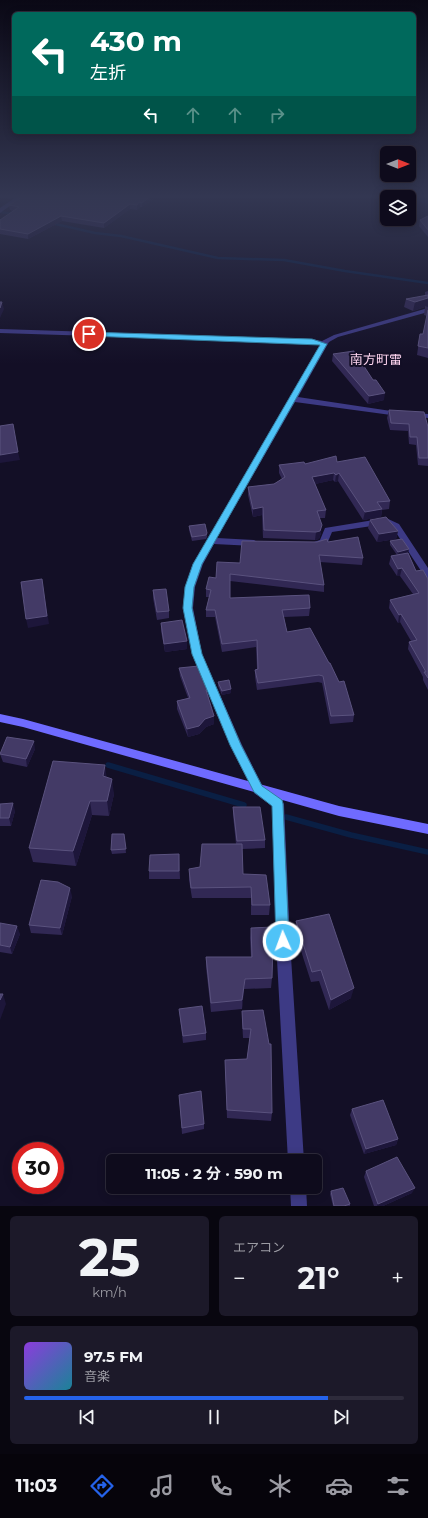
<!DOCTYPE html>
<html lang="ja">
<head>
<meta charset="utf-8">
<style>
	:root { --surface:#0e0b1c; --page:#1c1929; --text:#f1f3f6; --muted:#9b9ba3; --line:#2e2b3b; --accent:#2563eb }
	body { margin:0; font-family:Montserrat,"Noto Sans JP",sans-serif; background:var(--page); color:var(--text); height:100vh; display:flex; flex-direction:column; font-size:15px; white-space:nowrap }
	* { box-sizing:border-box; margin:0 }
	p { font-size:13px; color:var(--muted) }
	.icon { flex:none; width:22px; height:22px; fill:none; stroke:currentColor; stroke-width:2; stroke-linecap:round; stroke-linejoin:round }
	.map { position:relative; height:1206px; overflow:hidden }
	.details { display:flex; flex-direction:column; gap:10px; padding:10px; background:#08060f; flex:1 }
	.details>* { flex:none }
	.banner { position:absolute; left:12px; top:12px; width:404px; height:122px; border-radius:6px; box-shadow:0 2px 10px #0003,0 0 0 1px var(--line); background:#00695c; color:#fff; overflow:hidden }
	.needle { width:26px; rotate:90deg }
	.fabs { position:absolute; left:380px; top:146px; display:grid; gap:8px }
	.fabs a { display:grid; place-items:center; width:36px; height:36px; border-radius:6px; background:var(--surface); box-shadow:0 2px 10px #0003,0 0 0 1px var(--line); font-size:20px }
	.speed { position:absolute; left:12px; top:1142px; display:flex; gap:8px; font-size:20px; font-weight:700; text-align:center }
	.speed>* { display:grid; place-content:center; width:52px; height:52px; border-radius:50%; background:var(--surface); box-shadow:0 2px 10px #0003,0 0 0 1px var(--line); line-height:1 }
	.speed .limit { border:6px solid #d22; background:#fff; color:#111 }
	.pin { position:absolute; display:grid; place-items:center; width:34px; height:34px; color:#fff; margin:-17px; border:2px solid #fff; border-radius:50%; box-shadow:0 1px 4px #0007 }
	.me { position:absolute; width:44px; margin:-22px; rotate:358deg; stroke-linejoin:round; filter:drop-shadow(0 0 3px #0008) }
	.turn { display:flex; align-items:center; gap:14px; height:84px; padding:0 12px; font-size:18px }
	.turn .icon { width:52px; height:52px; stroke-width:2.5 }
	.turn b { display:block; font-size:28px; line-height:34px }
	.lanes { display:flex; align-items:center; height:38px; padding:0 12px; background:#0003; justify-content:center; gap:20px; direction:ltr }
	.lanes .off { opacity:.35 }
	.big { font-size:30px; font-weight:700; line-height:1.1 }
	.details .tile { flex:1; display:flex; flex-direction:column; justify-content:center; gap:6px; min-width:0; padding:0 14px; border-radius:6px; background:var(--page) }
	.details .dial { align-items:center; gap:0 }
	.dial b { font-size:52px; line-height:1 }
	.song { display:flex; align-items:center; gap:12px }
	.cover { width:48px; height:48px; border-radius:6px; background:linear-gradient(135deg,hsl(270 70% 55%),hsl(190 70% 35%)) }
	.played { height:4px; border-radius:2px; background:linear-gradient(90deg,var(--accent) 80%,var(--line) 80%) }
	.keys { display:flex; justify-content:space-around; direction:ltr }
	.heat { display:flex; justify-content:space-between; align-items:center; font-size:22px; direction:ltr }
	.details .tiles { flex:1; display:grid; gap:10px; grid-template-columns:1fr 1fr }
	.tile:last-child { grid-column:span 2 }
	.trip { position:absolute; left:106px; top:1154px; width:216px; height:40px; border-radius:6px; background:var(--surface); box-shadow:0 2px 10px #0003,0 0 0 1px var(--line); font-weight:700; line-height:40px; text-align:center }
	.menu { display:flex; height:64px; justify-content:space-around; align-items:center; background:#06040b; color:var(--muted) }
	.menu .icon { width:28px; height:28px }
	.menu .active { color:var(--accent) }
	.menu b { font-size:18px; color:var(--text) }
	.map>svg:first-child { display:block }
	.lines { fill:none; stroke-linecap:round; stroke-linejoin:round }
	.stream-far1 { stroke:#0a1f44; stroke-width:2.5 }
	.stream { stroke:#0a1f44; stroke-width:5.5 }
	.river { fill:#0a1f44; fill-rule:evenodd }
	.street { fill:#3d3a85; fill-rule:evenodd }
	.secondary { fill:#6f6bff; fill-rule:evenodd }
	.wall { fill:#312854 }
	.shaded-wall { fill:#1d163a }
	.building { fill:#433a66; stroke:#5a527e }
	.route { fill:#4fc3f7; stroke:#337fa1 }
	.labels { text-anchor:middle; stroke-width:4; stroke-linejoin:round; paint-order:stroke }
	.far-quarter-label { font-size:13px; fill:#ffd6f0; stroke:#130f26 }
</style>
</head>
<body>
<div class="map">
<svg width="428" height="1206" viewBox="0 0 428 1206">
	<rect width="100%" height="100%" fill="#130f26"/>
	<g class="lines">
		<!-- stream-far1 -->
		<g class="stream-far1">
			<polyline points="0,212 14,214"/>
			<polyline points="51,223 95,233 121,236 218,258 284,260 345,271 428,283"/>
		</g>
		<!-- stream -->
		<g class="stream">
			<polyline points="108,765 244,805"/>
			<polyline points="286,817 351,835 428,852"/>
		</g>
		<!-- river -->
		<polygon class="river" points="404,195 428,196 428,204 409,199 409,197"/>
		<!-- street -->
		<g class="street">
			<polygon points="19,195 25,195 0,213 0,208"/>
			<polygon points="428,308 428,312 338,337 329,342 298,397 391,411 428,414 428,418 391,415 295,402 217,538 254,540 259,543 254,546 214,544 203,564 195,587 193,608 202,654 242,745 262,785 282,800 284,804 290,941 304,1161 288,1161 276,941 272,806 254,793 230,745 192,654 183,608 185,587 193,564 320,345 312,343 0,333 0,329 312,339 322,341 334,335"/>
			<polygon points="386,518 399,524 428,568 428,578 425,577 393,528 385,524 332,532 327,544 314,548 309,545 311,543 320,540 325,528"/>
			<polygon points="290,1187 306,1187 307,1206 291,1206"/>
		</g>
		<!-- secondary -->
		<g class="secondary">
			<polygon points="424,195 428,195 428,198"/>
			<polygon points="0,714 23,719 339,806 428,824 428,834 339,816 23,727 0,722"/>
		</g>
	</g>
	<!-- wall -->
	<g class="wall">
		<polygon points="0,195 16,195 11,199 0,198"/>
		<polygon points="20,195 159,195 142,207 140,207 137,210 130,209 104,228 62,221 28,239 0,234 0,220 13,211 10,210 9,205 20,198"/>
		<polygon points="428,216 428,237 419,226 420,220"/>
		<polygon points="428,291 428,358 417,355 420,334 423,334 427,316 424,315 425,307 413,311 404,307 406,299 425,296 425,292"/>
		<polygon points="333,354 384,400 368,404 332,361"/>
		<polygon points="389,410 428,427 428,466 418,465 416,445 409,444 408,431 390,430 387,418"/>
		<polygon points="337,462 390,501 389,509 382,510 381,517 363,520 338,481 335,482 333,480 315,484 326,510 325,518 320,518 321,533 319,539 315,540 263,538 262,515 253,517 248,495 248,487 274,484 282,479 279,473 279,465"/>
		<polygon points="370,520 398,531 396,539 377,542 368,528"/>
		<polygon points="189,526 207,533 207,537 206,539 192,541 189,530"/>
		<polygon points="390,541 409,549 408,553 416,571 428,579 428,690 423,680 423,677 408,649 409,642 411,641 400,622 398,623 389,608 390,600 413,594 400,576 397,576 389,564 391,556 397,555 390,545"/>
		<polygon points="328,542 363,558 362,565 320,562 324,585 324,592 230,581 230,598 310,608 309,616 284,617 287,632 354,715 353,722 330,724 322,683 318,682 257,690 255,677 255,670 257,669 256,647 222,652 215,617 206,617 206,610 209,597 206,597 206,589 216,578 240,563"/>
		<polygon points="153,590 169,611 169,618 157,620 153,598"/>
		<polygon points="161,623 187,649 165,652 161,631"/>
		<polygon points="179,668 209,690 208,698 214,724 206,727 199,734 188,737 177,709 177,701 188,698 180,676"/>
		<polygon points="218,682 231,693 222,695 218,686"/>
		<polygon points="35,749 27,767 3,762 0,754"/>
		<polygon points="107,777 114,794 109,816 92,815 76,866 33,862 29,848"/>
		<polygon points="0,804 15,811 11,826 0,826"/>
		<polygon points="233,807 265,840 265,848 242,849 243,874 270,905 269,915 251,915 251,898 192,898 189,880 189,869 200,867 236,844 233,815"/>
		<polygon points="124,834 126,853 112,854 111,850"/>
		<polygon points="179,854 180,879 149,879 149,871"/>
		<polygon points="72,896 62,935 31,933 29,925"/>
		<polygon points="296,921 351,998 329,1010 319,981 311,982 295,932"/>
		<polygon points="0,923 20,934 12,954 0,952"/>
		<polygon points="251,928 275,944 274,953 272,953 272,978 271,988 244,989 242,1009 211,1012 206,967 206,957 251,957 250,938"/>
		<polygon points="179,1009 206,1033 206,1040 183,1043"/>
		<polygon points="263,1010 272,1113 271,1121 227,1118 225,1060 247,1059 250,1038 243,1038 242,1020 242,1011"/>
		<polygon points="179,1095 204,1124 204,1129 182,1134"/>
		<polygon points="352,1109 398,1139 396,1145 364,1154 350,1115"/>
		<polygon points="366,1171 412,1193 383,1206 374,1206 364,1177"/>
		<polygon points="331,1191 350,1204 350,1206 333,1206 330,1194"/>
	</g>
	<!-- shaded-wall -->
	<g class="shaded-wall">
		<polygon points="10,195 16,195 11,199"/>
		<polygon points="152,195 159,195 142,207 142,203"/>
		<polygon points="139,202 140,207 137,210 137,205"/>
		<polygon points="130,204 130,209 104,228 104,223"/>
		<polygon points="61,216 62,221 28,239 28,234"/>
		<polygon points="428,298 428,307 425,306 425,307 413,311 415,302"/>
		<polygon points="2,302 4,309 0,318 0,308"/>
		<polygon points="385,393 384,400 368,404 369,396"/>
		<polygon points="18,452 20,460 0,463 0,455"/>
		<polygon points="334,473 333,480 311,485 312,477"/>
		<polygon points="339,473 338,481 335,482 336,475"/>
		<polygon points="263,507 262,515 253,517 253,509"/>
		<polygon points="382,509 381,517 363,520 365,512"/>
		<polygon points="322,525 321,533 319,539 315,540 316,532"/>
		<polygon points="398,531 396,539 377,542 379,534"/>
		<polygon points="409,549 408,553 397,556 398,552"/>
		<polygon points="402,568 400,576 397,576 398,569"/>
		<polygon points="42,579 49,624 28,628 26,619"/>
		<polygon points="401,614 400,622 398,623 399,615"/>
		<polygon points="187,641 187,649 165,652 164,644"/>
		<polygon points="231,689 231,693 222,695 222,691"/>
		<polygon points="206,690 209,690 209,698 206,699"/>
		<polygon points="214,716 214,724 206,727 199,734 188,737 187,729 205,719"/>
		<polygon points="34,741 35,749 27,767 26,759"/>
		<polygon points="105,765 107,780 103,776"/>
		<polygon points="112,779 114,794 109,816 107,801"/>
		<polygon points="90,801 92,815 76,866 73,851"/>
		<polygon points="13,803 15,811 11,826 9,818"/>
		<polygon points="70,888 72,896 62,935 60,928"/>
		<polygon points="17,926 20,934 12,954 10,947"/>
		<polygon points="245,979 242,1009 242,1000"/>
		<polygon points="354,988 351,998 329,1010 331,1000"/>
		<polygon points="3,994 6,1004 0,1020 0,1000"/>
		<polygon points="398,1139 396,1145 364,1154 366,1149"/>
		<polygon points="415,1188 412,1193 383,1206 377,1206 378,1204"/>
	</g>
	<!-- building -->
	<g class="building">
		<polygon points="21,195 152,195 142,203 139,202 137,205 130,204 104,223 61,216 28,234 0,229 0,220 19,207 9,205 24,196"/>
		<polygon points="428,216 428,230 420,220"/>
		<polygon points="428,295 428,298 415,302 406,299"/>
		<polygon points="0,302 2,302 0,308"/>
		<polygon points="428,310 428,348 418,346 420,334 423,334"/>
		<polygon points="354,351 373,380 376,380 385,393 369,396 333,354"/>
		<polygon points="389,410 424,412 428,427 428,458 419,458 417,437 410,437 409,424 391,423"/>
		<polygon points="13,424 18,452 0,455 0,426"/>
		<polygon points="336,456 337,462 365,457 390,501 377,502 382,509 365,512 339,473 336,475 334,473 312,477 326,510 317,511 322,525 320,531 316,532 264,530 263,507 253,509 248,487 274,484 285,477 279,465 304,462 305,464"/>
		<polygon points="386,517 398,531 379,534 370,520"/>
		<polygon points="205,524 207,533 206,535 192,537 189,526"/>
		<polygon points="358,537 363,558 319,555 324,585 230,574 230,598 309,595 310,608 282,610 287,632 310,628 329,663 330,663 339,682 344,681 354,715 331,716 323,676 319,675 258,683 255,670 258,669 257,640 222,644 215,610 206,610 211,590 206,589 209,577 216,578 217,562 240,563 242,541 317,542 327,539 328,542"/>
		<polygon points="402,539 409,549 398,552 390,541"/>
		<polygon points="408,553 416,571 423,570 428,579 428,678 424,672 426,672 409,642 417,640 401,614 399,615 390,600 419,593 402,568 398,569 391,556"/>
		<polygon points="42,579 47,616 26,619 21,582"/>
		<polygon points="166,589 169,611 157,612 153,590"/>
		<polygon points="182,620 187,641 164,644 161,623"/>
		<polygon points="199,666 209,690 206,690 214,716 205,719 199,726 187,729 177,701 190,698 179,668"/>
		<polygon points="229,680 231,689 222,691 218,682"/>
		<polygon points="7,737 34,741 26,759 0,754"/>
		<polygon points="53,761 105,765 103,776 112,779 107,801 90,801 73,851 29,848"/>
		<polygon points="13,803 9,818 0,818 0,804"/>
		<polygon points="233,807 260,807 265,840 237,841"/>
		<polygon points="112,834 124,834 126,849 111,850"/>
		<polygon points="202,844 242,844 243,874 266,875 270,905 252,905 251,887 191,888 189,869 200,867"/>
		<polygon points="179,854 179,871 149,871 150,855"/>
		<polygon points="41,880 58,882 70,888 60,928 29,925"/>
		<polygon points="329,914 354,988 331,1000 321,970 312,972 296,921"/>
		<polygon points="0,923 17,926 10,947 0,945"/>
		<polygon points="273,927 275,944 273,944 272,978 245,979 242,1000 211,1003 206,957 252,957 251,928"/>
		<polygon points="0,994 3,994 0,1000"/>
		<polygon points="202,1006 206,1033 183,1036 179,1009"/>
		<polygon points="263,1010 269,1044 271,1044 272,1113 227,1110 225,1060 247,1059 251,1029 243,1029 242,1011"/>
		<polygon points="201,1091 204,1124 182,1128 179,1095"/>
		<polygon points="383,1100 398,1139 366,1149 352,1109"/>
		<polygon points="397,1157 415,1188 378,1204 366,1171"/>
		<polygon points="343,1188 350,1204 344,1206 334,1206 331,1191"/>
	</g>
	<!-- sky -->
	<linearGradient id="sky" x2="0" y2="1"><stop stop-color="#0a0815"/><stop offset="0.54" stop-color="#333752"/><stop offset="1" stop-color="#333752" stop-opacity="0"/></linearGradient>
	<rect width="428" height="364" fill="url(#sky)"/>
	<!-- route -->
	<polygon class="route" points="87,332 312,339 327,344 202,564 194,587 192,608 202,654 241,745 262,786 282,800 283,804 289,941 287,945 283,947 278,945 276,941 272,806 254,792 230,745 192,654 183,608 185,587 193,564 320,345 89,336 87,335"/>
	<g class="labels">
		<!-- far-quarter labels -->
		<g class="far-quarter-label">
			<text x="376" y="364">南方町雷</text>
		</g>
	</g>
</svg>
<div class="fabs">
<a><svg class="needle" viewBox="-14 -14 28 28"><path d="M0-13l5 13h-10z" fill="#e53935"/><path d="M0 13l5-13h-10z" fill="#9b9ba3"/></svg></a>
<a><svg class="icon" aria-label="layers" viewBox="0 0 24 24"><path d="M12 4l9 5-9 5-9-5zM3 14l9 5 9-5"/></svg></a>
</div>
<div class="speed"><div class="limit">30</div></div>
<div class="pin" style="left:89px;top:334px;background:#d93025"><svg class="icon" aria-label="arrive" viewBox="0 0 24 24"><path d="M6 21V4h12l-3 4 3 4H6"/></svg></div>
<svg class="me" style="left:283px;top:941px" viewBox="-20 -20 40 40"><circle r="17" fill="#4fc3f7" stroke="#fff" stroke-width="3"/><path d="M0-11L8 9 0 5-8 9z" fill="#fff"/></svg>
<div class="trip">11:05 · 2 分 · 590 m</div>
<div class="banner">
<div class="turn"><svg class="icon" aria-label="left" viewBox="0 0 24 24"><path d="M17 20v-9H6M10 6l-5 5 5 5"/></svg><div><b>430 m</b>左折</div></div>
<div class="lanes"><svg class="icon" aria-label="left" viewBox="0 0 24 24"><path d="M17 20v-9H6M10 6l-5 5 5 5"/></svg><svg class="icon off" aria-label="ahead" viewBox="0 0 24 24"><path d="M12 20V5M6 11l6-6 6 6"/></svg><svg class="icon off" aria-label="ahead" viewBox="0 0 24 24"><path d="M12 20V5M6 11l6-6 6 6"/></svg><svg class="icon off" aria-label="right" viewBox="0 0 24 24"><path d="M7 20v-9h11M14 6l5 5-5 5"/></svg></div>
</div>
</div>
<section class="details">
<div class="tiles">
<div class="tile dial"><b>25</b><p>km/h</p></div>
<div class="tile"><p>エアコン</p>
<div class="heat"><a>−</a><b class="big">21°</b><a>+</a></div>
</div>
<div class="tile">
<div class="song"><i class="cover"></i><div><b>97.5 FM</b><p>音楽</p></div></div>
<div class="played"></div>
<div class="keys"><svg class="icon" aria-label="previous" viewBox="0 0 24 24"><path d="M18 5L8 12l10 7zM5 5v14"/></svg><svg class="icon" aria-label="pause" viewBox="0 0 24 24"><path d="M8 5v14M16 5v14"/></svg><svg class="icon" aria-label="next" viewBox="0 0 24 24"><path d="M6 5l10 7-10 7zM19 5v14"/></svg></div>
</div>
</div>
</section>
<nav class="menu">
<b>11:03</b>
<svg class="icon active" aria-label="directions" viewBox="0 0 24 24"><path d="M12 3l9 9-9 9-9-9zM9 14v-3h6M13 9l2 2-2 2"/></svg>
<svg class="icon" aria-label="music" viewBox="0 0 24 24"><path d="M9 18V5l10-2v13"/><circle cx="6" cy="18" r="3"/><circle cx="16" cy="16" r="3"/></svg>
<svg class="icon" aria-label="phone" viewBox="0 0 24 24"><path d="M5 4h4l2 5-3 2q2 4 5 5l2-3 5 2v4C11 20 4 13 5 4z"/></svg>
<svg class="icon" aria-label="climate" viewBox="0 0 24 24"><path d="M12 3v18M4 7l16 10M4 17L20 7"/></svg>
<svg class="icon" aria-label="car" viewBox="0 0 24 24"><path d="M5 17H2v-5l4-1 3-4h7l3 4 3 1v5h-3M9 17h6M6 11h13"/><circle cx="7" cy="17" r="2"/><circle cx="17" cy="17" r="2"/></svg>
<svg class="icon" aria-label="filters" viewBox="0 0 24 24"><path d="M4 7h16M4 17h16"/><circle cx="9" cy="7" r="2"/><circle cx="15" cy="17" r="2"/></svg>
</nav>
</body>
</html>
